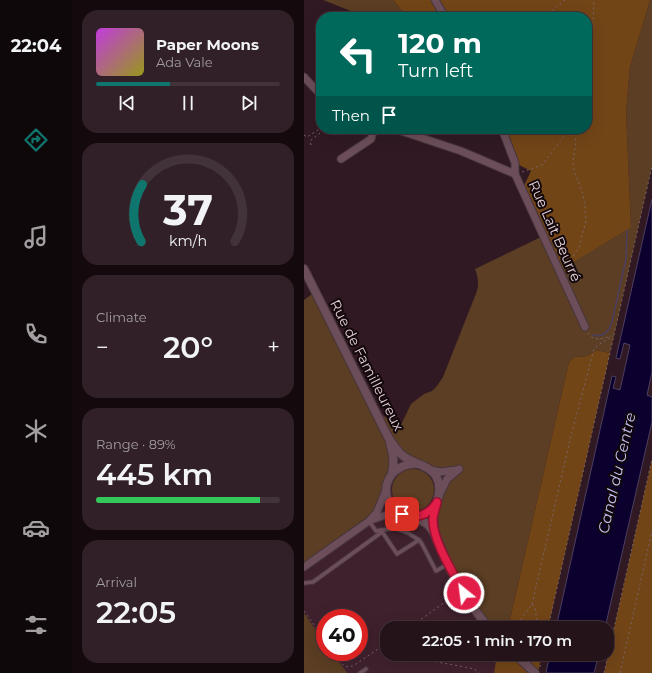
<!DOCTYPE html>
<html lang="en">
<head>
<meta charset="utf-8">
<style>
	:root { --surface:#25131a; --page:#312027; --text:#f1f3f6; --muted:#a39ea2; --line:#423239; --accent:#0f766e }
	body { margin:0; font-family:Montserrat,sans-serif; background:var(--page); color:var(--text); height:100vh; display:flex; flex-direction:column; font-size:15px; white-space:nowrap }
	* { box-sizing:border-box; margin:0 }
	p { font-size:13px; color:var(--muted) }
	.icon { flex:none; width:22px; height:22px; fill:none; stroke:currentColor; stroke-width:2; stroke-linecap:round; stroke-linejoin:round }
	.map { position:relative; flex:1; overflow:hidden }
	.drawer { display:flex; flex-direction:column; gap:10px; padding:10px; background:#140a0e; width:232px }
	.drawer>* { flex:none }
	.guide { position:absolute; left:12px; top:12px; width:276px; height:122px; border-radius:16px; box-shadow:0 4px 16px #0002,0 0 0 1px var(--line); background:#00695c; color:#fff; overflow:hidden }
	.speed { position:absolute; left:12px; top:609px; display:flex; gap:8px; font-size:20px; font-weight:700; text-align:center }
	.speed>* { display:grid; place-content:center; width:52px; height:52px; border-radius:50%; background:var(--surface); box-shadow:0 4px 16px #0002,0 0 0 1px var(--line); line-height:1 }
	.speed .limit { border:6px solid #d22; background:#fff; color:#111 }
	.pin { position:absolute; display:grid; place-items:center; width:34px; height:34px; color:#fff; margin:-17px; border-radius:8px; box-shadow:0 2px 6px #0006 }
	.me { position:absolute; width:44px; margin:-22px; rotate:331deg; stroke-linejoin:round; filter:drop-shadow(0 0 3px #0008) }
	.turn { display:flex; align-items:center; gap:14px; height:84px; padding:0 16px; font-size:18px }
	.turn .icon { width:52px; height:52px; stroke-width:2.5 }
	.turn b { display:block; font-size:28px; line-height:34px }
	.then { display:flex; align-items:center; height:38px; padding:0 16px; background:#0003; gap:8px; font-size:15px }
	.big { font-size:30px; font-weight:600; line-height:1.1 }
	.drawer .widget { flex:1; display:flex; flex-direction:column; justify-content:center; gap:6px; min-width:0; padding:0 14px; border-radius:16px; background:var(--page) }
	.drawer .dial { align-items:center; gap:0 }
	.dial svg { height:104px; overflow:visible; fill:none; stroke:var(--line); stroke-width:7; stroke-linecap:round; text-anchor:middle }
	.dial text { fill:var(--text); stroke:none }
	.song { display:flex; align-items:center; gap:12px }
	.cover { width:48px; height:48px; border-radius:6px; background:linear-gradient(135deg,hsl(290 70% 55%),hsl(60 70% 35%)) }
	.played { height:4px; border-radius:2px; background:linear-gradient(90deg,var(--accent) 40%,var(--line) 40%) }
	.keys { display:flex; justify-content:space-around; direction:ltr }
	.heat { display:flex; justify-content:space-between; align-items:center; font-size:22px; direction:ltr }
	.charge { height:6px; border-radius:3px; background:linear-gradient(90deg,#34c759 89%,var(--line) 0) }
	.trip { position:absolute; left:76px; top:621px; width:234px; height:40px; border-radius:16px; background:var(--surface); box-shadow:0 4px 16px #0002,0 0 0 1px var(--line); font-weight:600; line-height:40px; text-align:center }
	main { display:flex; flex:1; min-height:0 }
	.tab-bar { display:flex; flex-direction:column; width:72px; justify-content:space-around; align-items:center; background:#0f080a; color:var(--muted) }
	.tab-bar .icon { width:28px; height:28px }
	.tab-bar .selected { color:var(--accent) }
	.tab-bar b { font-size:18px; color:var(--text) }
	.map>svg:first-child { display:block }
	.built { fill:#3f212d; fill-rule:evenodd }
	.green { fill:#5b3e23 }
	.forest { fill:#724517 }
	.water { fill:#0c012e; stroke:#4c3f60 }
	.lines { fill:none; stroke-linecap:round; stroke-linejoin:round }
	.stream { stroke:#4c3f60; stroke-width:1.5 }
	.service-casing { stroke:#47353c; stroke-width:5.5 }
	.minor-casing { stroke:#47353c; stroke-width:9 }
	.tertiary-casing { stroke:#47353c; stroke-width:10 }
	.path { stroke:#78636b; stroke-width:1; stroke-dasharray:2 3; stroke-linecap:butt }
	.service { stroke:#6b4e59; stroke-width:3.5 }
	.minor { stroke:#6b4e59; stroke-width:7 }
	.tertiary { stroke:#6b4e59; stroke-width:8 }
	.route-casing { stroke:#92132f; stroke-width:10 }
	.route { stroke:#e11d48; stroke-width:7 }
	.labels { text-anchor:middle; stroke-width:4; stroke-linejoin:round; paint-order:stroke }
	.street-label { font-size:14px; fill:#e1d0d6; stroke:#12070b }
	.water-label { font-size:15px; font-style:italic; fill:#c1c1f2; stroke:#12070b }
</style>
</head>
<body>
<main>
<nav class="tab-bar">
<b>22:04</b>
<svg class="icon selected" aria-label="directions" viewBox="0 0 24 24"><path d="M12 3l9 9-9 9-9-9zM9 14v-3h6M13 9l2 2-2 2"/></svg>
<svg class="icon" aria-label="music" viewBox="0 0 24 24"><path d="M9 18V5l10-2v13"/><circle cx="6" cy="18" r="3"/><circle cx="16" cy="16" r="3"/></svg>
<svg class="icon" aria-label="phone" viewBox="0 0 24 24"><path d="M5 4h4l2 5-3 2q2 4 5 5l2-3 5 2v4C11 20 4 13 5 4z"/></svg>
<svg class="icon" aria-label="climate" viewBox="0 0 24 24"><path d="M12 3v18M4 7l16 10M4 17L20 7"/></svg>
<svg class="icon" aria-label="car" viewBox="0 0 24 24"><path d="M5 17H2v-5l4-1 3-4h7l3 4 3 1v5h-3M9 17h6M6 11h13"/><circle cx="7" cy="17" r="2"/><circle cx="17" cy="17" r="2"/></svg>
<svg class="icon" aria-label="filters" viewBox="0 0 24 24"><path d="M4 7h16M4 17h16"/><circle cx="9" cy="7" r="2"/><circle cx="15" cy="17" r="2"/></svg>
</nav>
<section class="drawer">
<div class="widget">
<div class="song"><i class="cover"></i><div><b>Paper Moons</b><p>Ada Vale</p></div></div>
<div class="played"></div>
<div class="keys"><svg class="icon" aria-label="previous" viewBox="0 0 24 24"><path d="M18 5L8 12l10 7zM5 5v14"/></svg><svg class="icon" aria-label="pause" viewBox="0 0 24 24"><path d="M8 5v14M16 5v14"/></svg><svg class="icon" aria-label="next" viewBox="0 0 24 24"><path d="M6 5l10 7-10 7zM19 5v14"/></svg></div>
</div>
<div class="widget dial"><svg viewBox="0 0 100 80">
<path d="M14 69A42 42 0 1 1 86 69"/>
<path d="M14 69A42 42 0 0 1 15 25" stroke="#0f766e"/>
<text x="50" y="56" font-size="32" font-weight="700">37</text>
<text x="50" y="72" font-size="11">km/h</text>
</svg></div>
<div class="widget"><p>Climate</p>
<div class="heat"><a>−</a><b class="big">20°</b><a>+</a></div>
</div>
<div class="widget"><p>Range · 89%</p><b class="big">445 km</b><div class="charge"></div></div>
<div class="widget"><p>Arrival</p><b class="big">22:05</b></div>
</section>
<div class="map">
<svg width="348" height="673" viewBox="0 0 348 673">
	<rect width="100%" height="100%" fill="#311923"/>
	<!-- built -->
	<path class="built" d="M0,312L64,441L265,362L200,628H83V654H193L190,673H0ZM21,618H55V652H21Z"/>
	<!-- green -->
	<g class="green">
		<polygon points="19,0 89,0 103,17 62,17"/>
		<path d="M346,0H348V166L310,336L306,353L292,350L284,356L271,357L265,362L204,628H185L164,601L130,528L133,502L149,474L114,464L85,439L90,464L73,512L0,567V300L11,292L68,405L93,428L96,427L107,404L120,394L128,391L133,386L139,377L173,291C175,283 174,277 171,269L239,236L327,227L322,112L326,67Z"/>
		<circle cx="109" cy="490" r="21"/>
		<polygon points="0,613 21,643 21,652 28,652 43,673 0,673"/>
	</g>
	<!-- forest -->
	<g class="forest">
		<polygon points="89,0 346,0 326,67 322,112 327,227 255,271 218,190 227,171 211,163 198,129 283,129 283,17 103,17"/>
		<polygon points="292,350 306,353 244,628 204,628 265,362 271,357 284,356"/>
		<polygon points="348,459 348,673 300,673"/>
		<polygon points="193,654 238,654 234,673 190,673"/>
	</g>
	<!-- water -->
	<g class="water">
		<polygon points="348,199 348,372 343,395 348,397 348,422 301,628 252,628 308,376 312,377 309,388 316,390 326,345 320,343 316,359 312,358"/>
		<polygon points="246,654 295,654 290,673 242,673"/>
	</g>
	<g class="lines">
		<!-- stream -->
		<path class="stream" d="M289,335C299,338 305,331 308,322L322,259L323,231"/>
		<defs>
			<g id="service">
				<polyline points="65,521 72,531 91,528 104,533 115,540 118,544 132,571 144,564"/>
				<polyline points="77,530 93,554 115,540"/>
				<polyline points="0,583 9,582 78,532"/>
				<polyline points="56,673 62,669"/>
			</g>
			<g id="minor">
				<polyline points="131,0 141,17"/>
				<polyline points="0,77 17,95"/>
				<polyline points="91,129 157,151 211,174 281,327"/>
				<polyline points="198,129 211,163 211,174"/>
				<polyline points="37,159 67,139 70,129"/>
				<polyline points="127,470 136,472 153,470"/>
				<polyline points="135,496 143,479 155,469"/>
				<polyline points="67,520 85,514 98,515"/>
				<polyline points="0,567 65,521 73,512 82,490"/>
			</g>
			<g id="tertiary">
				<path d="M0,269L84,437C88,443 92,450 98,455C108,464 124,464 132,476C140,490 131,504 129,518C129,526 131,533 133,540"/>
				<path d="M86,443C89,454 91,462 88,473"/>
				<path d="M113,464C104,463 98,466 91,471C86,475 82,483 82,490C83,521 113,511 126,527C134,537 138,552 143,563C154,586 168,608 185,628"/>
				<path d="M108,517C118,517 126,512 132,504"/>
				<polyline points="211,654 231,673"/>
			</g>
		</defs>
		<!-- service casing -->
		<use href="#service" class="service-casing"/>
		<!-- minor casing -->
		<use href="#minor" class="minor-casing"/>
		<!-- tertiary casing -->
		<use href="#tertiary" class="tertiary-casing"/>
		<!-- path -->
		<g class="path">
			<polyline points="240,17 261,0"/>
			<polyline points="283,33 289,20 290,0"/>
			<polyline points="0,135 3,137 17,128"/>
			<polyline points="7,145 6,141 21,129"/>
			<polyline points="218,172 238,165 261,135 262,129"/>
			<polyline points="260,267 265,263 275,247 282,221 281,207 279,194 270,171 269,161 272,142 269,129"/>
			<path d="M284,333C290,342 298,339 307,336"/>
			<polyline points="228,604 266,440 290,349 294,345 309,336"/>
			<polyline points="0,611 21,640"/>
			<polyline points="105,628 141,602 144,596"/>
			<polyline points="211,628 228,604 231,607 234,628"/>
			<polyline points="244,628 348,166"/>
			<polyline points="29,652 41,667 49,666 83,643"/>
			<polyline points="108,654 117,659 166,668 172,670 175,673"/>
			<polyline points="236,667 238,654"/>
			<polyline points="300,673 348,459"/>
			<polyline points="316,673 348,531"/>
		</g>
		<!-- service -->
		<use href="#service" class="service"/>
		<!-- minor -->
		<use href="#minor" class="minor"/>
		<!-- tertiary -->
		<use href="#tertiary" class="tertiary"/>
	</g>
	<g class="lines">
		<defs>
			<path id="route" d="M98,514C113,519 125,515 133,502C132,508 129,514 129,520C129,542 150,574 160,593"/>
		</defs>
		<!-- route casing -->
		<use href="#route" class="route-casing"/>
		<!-- route -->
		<use href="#route" class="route"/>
	</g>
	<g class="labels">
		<!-- street labels -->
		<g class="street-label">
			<text transform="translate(251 231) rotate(66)" y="5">Rue Lait Beurré</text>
			<text transform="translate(63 365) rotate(63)" y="5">Rue de Familleureux</text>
		</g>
		<!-- water labels -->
		<g class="water-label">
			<text transform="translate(313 473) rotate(-77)" y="5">Canal du Centre</text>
		</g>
	</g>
</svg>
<div class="speed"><div class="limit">40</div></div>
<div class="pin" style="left:98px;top:514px;background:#d93025"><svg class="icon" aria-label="arrive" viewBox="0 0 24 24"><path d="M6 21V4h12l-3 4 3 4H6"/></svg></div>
<svg class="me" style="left:160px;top:593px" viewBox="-20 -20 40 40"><circle r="17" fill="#e11d48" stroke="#fff" stroke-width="3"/><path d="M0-11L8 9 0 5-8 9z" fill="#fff"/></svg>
<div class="trip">22:05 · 1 min · 170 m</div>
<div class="guide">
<div class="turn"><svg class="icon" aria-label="left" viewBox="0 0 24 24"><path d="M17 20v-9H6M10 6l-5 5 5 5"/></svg><div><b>120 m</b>Turn left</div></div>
<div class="then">Then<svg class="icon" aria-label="arrive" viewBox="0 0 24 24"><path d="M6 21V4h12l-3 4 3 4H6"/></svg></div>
</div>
</div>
</main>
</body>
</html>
